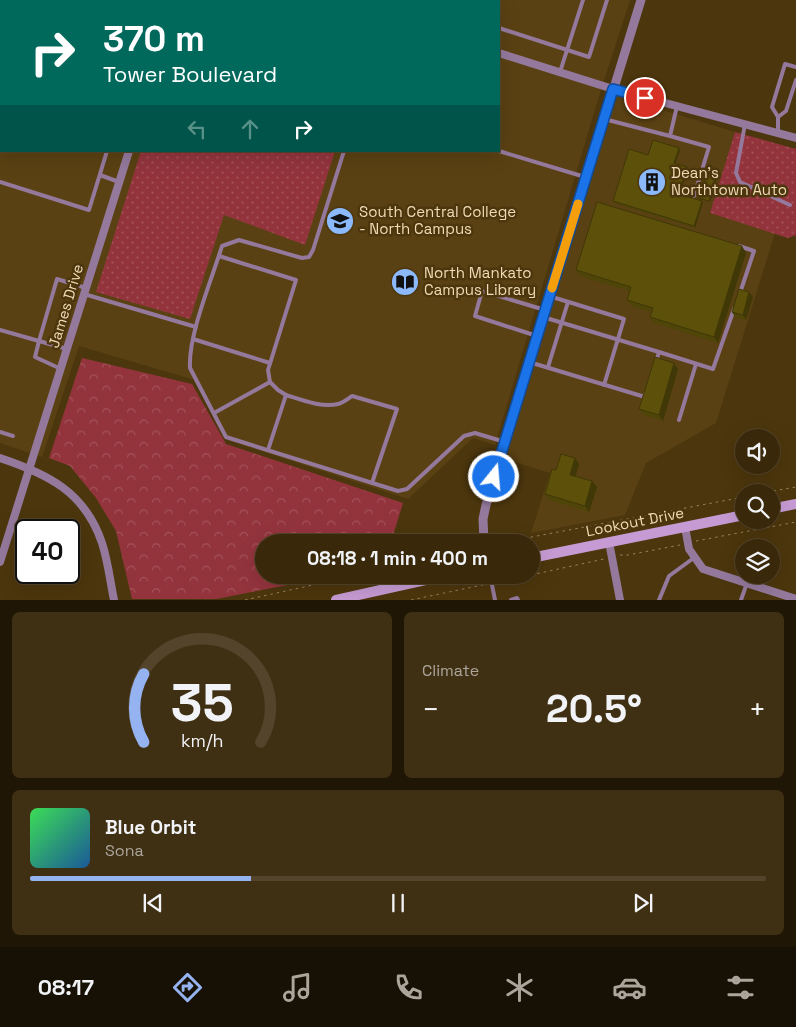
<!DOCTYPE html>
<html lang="en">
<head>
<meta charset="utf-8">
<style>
	:root { --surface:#39280a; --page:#403013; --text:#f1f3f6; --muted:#aba69c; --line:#53442b; --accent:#95b2f1 }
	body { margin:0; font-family:"Space Grotesk",sans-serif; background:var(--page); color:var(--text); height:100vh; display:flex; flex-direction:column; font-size:19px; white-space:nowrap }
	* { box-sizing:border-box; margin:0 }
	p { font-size:16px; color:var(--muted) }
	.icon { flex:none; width:28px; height:28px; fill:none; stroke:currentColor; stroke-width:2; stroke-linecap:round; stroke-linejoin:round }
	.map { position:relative; height:600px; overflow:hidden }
	.side { display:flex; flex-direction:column; gap:12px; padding:12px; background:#1f1606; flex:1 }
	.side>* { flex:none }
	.top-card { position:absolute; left:0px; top:0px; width:500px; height:152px; box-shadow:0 5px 20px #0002,0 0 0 1px var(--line); background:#00695c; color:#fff; overflow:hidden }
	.fabs { position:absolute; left:735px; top:429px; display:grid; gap:10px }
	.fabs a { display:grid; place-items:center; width:45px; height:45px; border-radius:50%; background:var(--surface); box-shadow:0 5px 20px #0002,0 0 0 1px var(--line); font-size:25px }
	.speed { position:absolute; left:15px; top:519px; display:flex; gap:10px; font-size:25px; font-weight:700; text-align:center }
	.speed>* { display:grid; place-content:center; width:65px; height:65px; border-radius:50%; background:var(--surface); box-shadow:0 5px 20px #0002,0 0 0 1px var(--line); line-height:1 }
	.speed .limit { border:2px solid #111; border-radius:8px; background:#fff; color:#111 }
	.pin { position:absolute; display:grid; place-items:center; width:42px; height:42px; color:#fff; margin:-21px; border:2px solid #fff; border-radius:50%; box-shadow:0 1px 5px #0007 }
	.me { position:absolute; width:55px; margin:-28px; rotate:17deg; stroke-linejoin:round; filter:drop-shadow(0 0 4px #0008) }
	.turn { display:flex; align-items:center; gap:18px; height:105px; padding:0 20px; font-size:22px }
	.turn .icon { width:65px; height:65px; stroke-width:2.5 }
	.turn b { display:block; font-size:35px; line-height:42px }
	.lanes { display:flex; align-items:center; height:48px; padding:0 20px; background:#0003; justify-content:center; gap:25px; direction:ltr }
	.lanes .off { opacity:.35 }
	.big { font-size:38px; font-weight:800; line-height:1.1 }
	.side .card { flex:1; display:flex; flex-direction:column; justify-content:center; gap:8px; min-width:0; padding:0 18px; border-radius:8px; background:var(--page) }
	.side .dial { align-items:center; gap:0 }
	.dial svg { height:130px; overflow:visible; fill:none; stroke:var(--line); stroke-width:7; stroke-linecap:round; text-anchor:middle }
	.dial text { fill:var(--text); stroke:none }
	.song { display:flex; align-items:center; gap:15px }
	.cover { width:60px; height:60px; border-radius:8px; background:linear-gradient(135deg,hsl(130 70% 55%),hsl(210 70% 35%)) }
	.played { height:5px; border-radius:2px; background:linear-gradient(90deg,var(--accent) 30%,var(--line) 30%) }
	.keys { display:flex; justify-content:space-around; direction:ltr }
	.heat { display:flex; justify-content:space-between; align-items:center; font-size:28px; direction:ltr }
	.side .tiles { flex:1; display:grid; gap:12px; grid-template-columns:1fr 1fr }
	.card:last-child { grid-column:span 2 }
	.trip { position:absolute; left:255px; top:534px; width:285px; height:50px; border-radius:25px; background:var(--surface); box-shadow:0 5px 20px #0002,0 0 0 1px var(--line); font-weight:800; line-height:50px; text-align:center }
	.tab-bar { display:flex; height:80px; justify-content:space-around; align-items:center; background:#171004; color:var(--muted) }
	.tab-bar .icon { width:35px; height:35px }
	.tab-bar .on { color:var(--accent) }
	.tab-bar b { font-size:22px; color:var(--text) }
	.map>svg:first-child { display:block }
	.built { fill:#5a4113; fill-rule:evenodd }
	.forest { fill:url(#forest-crowns) }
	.park { fill:url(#park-dots) }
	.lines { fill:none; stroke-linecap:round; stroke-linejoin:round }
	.path { stroke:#97815b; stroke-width:1; stroke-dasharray:2.5 4; stroke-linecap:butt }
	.service { stroke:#94799c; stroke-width:4 }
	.minor { stroke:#94799c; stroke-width:8 }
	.tertiary { stroke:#94799c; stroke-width:9 }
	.secondary { stroke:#c69bd3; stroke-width:10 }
	.wall { fill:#4f4509 }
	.shaded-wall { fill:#403807 }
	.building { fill:#5c500a; stroke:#403807 }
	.route-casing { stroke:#114b97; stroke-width:12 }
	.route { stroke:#1a73e8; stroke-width:9 }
	.slow { stroke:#f59e0b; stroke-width:9 }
	.labels { text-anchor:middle; stroke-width:5; stroke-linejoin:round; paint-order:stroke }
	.poi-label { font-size:15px; fill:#f1dab7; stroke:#4c360d; text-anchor:start }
	.street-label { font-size:15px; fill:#f1dab7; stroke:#4c360d }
</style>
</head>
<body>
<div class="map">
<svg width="796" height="600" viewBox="0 0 796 600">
	<defs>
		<pattern id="forest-crowns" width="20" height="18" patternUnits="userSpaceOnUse" patternTransform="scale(1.25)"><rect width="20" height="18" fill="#93343d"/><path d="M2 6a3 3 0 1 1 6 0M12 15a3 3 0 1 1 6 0" fill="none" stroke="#a35157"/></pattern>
		<pattern id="park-dots" width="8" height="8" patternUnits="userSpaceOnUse" patternTransform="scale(1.25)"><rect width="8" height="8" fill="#93343d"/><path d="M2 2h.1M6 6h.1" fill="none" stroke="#a35157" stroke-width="1.8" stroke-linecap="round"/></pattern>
	</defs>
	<rect width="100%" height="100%" fill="#4c360d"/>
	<!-- built -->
	<g class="built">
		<path d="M0,0H630L600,93L495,445L473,438L408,499L224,439L195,380L79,346L42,457L0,443ZM1,1H499V151H1Z"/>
		<polygon points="617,96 735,132 710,213 775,233 716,423 646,463 625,515 531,533 550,473 505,459"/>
	</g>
	<!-- forest -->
	<polygon class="forest" points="82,358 192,384 226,444 403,503 391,542 264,542 264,575 338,575 216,599 132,599 116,531 96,498 70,466 49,458"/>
	<!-- park -->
	<g class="park">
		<polygon points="735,132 796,149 796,235 788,238 710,213"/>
		<polygon points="141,151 335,151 305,245 224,215 190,319 96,292"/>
	</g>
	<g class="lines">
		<!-- path -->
		<g class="path">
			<polyline points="767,492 796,487"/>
			<polyline points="696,541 796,522"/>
			<polyline points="505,542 744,497"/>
			<polyline points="620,555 628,555 680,545"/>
			<polyline points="531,575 604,559"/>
			<polyline points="498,582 530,575"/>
			<polyline points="245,600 358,575"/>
			<polyline points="411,600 487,584"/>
		</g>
		<!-- service -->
		<g class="service">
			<polyline points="351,1 352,0"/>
			<polyline points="438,1 438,0"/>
			<polyline points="499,28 589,57 607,0"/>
			<polyline points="560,72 583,0"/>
			<polyline points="778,117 786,111 796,80"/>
			<polyline points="604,119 670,136 677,106"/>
			<polyline points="745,124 736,173 740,182 790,205"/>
			<polyline points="778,133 778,117 772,107 785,64 796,67"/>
			<polyline points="670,136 709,147 694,196"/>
			<path d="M344,151L313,250L309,257L302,258L239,240L222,246C212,279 188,335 190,368L226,437L398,491L407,489L464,436L475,433L505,442"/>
			<polyline points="499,151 585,177"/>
			<polyline points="100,175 119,182"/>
			<polyline points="0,182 89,210 107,151"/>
			<polyline points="739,246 754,251 740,293"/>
			<polyline points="219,256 296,280 268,370 270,382"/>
			<polyline points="84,294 196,327"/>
			<polyline points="549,296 624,319 604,385"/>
			<polyline points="543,317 659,352 656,362"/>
			<polyline points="0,330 39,341 57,279 86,288"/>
			<polyline points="537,336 475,316 482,291 545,310"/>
			<polyline points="193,339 270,363"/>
			<polyline points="659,352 713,369 734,309"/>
			<polyline points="529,362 645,397 645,394"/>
			<polyline points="548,367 568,302"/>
			<polyline points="61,369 35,357 39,341 67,349"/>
			<polyline points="214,413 270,382 278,390 286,395"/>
			<polyline points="679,420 696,364"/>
			<polyline points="0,432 13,436"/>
			<path d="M268,450L286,395C302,400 322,408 338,404C343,403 348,399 352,396L397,409L372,483"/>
			<polyline points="490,575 495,600"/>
			<polyline points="511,600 517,598 518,600"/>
			<polyline points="659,600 669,576 695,557"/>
			<polyline points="741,600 747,583"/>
		</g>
		<!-- minor -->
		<g class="minor">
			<polyline points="343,0 347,1"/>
			<polyline points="175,1 176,0"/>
			<polyline points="406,1 407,0"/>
			<polyline points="499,53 613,89 796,138"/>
			<path d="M0,458C48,474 85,492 102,543C108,561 110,581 114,600"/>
			<polyline points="685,527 689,549 703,569 796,599"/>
			<polyline points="609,542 620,600"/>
			<polyline points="0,562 129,151"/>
		</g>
		<!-- tertiary -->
		<polyline class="tertiary" points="484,542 483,519 486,505 641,0"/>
		<!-- secondary -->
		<g class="secondary">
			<polyline points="771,509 796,504"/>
			<polyline points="531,558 744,515"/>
			<polyline points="336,600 448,575"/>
		</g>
	</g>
	<!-- wall -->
	<g class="wall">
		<polygon points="680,150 675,164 688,169 680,194 703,202 695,228 614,203 613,201 648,155"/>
		<polygon points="746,253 718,343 654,323 650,317 652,312 631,306 627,300 629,291 580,276 576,270"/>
		<polygon points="753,297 746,320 735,317 732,312"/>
		<polygon points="674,363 678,369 663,421 644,415 639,409"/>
		<polygon points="575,458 579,464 576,476 592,481 597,487 589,512 549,500 545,494 556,470"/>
	</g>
	<!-- shaded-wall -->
	<g class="shaded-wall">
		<polygon points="679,148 680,150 675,165 674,163"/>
		<polygon points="687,167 688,169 680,195 679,194"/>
		<polygon points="715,178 716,180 710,202 709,201"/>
		<polygon points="702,201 703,202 695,228 694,226"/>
		<polygon points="742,246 746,253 718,343 714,337"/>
		<polygon points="749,292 753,297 746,320 743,315"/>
		<polygon points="674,363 678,369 663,421 659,415"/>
		<polygon points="575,458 579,464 574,481 570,475"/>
		<polygon points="592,481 597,487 589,512 585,506"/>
	</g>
	<!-- building -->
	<g class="building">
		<polygon points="653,140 679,148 674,163 687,167 679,194 702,201 694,226 613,201 629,149 648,155"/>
		<polygon points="706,175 715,178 709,201 699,198"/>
		<polygon points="597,202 742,246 714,337 650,317 653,308 627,300 631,287 576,270"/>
		<polygon points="739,289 749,292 743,315 732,312"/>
		<polygon points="655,357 674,363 659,415 639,409"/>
		<polygon points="561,454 575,458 570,475 592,481 585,506 545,494 552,469 556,470"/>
	</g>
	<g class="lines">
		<defs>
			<polyline id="route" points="494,477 613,89 645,98"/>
		</defs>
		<!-- route casing -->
		<use href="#route" class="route-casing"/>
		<!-- route -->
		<use href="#route" class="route"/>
		<!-- slow -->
		<polyline class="slow" points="552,288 578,204"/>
	</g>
	<!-- icons -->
	<defs>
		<symbol id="building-disc" viewBox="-11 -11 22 22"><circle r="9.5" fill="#8cb9fc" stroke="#4c360d"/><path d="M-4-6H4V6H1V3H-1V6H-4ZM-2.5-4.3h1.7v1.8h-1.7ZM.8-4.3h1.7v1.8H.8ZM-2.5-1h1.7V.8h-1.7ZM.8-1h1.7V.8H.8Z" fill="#111"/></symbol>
		<symbol id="university-disc" viewBox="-11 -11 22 22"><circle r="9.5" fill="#8cb9fc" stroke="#4c360d"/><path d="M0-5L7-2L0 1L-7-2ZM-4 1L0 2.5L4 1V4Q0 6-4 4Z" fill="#111"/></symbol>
		<symbol id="library-disc" viewBox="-11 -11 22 22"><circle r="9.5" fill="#8cb9fc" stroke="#4c360d"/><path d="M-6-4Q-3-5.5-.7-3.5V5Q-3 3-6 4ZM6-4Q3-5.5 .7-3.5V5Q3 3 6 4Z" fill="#111"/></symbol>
	</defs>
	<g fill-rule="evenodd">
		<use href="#building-disc" x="636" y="166" width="32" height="32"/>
		<use href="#university-disc" x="324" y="205" width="32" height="32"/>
		<use href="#library-disc" x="389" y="266" width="32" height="32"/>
	</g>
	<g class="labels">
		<!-- poi labels -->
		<g class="poi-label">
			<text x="671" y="178">Dean's<tspan x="671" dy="17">Northtown Auto</tspan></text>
			<text x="359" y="217">South Central College<tspan x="359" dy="17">- North Campus</tspan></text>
			<text x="424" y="278">North Mankato<tspan x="424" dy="17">Campus Library</tspan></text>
		</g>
		<!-- street labels -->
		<g class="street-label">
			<text transform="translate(66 306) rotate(-73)" y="5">James Drive</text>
			<text transform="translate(635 522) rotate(-11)" y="5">Lookout Drive</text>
		</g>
	</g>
</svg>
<div class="fabs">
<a><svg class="icon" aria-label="sound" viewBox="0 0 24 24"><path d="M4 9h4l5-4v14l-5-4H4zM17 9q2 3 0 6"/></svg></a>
<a><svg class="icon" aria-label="search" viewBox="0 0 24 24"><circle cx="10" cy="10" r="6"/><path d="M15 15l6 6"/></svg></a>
<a><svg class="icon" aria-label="layers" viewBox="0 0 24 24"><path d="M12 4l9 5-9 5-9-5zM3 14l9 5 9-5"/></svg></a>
</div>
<div class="speed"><div class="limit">40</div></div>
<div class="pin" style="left:645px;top:98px;background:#d93025"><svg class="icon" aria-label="arrive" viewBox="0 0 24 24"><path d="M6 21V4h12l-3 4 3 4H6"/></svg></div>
<svg class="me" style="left:494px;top:477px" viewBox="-20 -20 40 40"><circle r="17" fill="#1a73e8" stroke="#fff" stroke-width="3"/><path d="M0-11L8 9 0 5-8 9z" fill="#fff"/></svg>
<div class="trip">08:18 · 1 min · 400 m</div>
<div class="top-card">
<div class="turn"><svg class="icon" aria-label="right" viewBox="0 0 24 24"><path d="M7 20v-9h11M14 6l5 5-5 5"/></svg><div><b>370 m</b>Tower Boulevard</div></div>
<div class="lanes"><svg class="icon off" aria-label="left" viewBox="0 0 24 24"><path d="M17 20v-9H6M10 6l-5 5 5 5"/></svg><svg class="icon off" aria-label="ahead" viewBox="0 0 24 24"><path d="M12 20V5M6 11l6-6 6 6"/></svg><svg class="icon" aria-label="right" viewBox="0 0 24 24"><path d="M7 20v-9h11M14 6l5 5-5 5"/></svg></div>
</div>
</div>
<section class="side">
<div class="tiles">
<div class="card dial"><svg viewBox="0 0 100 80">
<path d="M14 69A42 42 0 1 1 86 69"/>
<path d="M14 69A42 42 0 0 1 14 27" stroke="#95b2f1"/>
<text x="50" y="56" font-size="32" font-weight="700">35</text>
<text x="50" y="72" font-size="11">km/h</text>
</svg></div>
<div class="card"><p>Climate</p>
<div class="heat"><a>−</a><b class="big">20.5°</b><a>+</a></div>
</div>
<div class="card">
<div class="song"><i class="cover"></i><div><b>Blue Orbit</b><p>Sona</p></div></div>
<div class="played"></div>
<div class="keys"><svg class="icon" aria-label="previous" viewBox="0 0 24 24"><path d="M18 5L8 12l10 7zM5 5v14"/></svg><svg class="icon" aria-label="pause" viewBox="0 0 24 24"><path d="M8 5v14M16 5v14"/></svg><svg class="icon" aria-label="next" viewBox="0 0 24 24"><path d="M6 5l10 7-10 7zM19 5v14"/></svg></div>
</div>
</div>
</section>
<nav class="tab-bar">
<b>08:17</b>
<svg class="icon on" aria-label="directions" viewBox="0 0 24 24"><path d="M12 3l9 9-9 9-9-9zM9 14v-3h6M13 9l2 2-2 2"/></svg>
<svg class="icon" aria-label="music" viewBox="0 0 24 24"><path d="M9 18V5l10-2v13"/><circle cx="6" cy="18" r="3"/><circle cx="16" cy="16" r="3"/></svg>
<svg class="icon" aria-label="phone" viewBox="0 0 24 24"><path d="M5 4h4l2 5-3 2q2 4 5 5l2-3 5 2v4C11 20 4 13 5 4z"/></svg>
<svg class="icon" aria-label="climate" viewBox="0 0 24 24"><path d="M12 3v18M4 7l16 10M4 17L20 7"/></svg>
<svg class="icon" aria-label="car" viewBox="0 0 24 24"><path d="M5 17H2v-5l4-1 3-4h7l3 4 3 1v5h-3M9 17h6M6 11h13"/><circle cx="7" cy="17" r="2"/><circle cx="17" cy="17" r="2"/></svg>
<svg class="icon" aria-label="filters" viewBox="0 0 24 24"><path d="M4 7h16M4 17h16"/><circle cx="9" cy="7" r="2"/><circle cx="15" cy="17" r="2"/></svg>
</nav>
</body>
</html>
